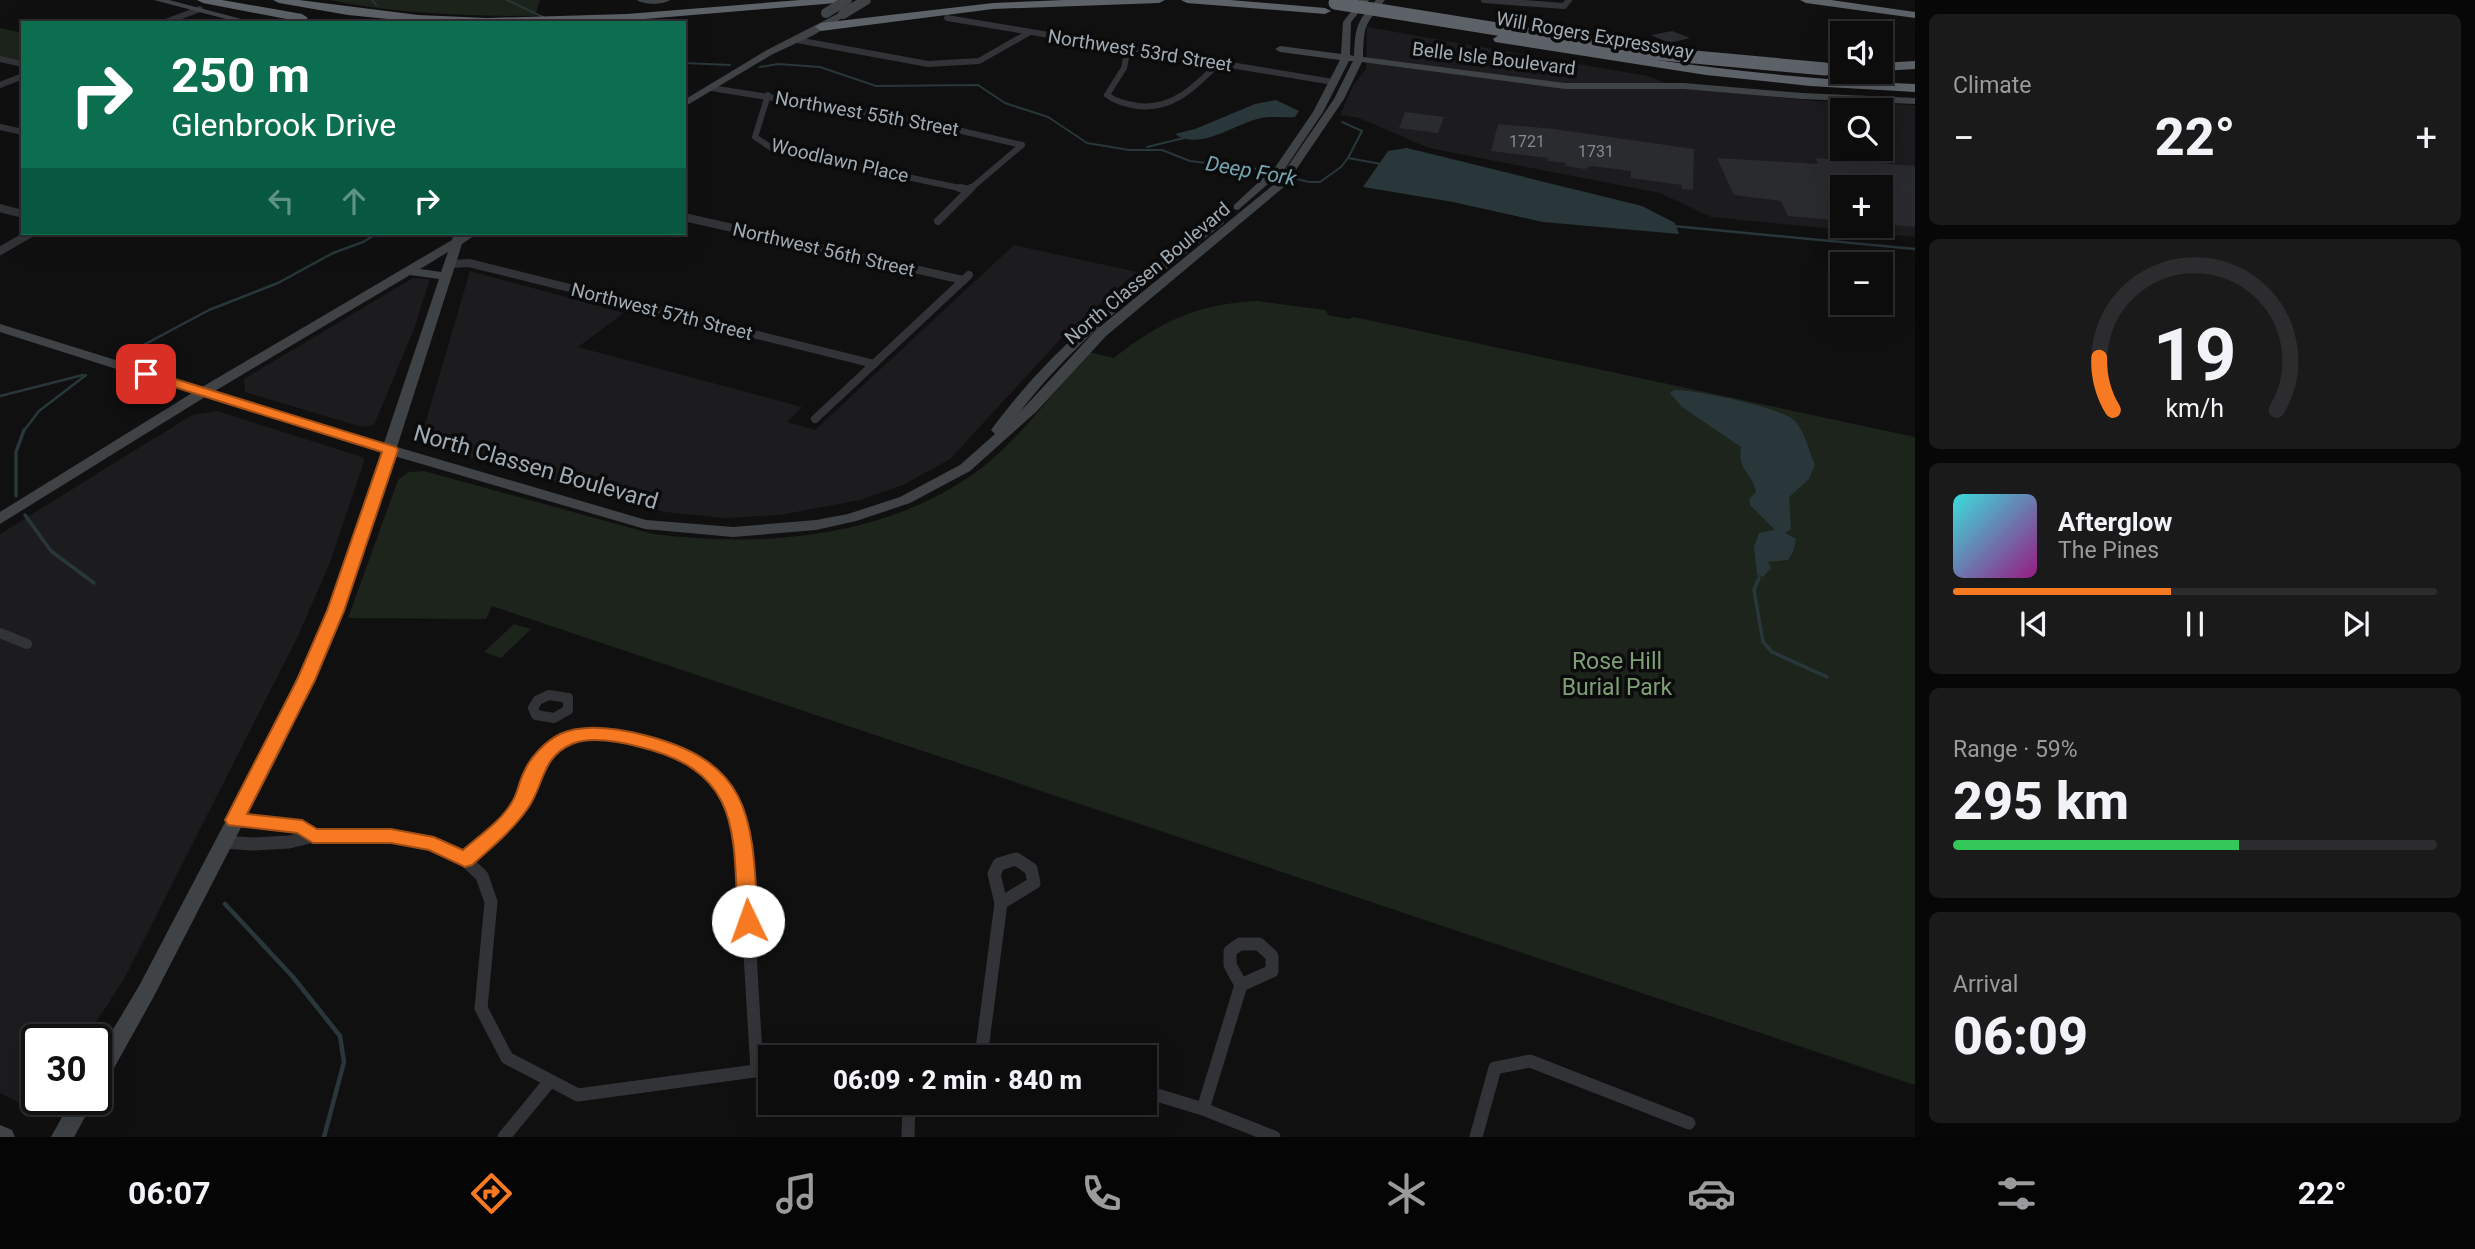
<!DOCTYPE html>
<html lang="en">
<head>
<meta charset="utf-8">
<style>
	:root { --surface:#0c0c0d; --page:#1a1a1b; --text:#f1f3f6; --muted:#9a9b9d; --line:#2c2c2e; --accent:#f77922 }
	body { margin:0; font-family:Roboto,sans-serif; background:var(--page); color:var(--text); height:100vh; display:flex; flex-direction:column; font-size:26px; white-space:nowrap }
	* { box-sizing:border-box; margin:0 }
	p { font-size:23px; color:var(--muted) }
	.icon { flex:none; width:38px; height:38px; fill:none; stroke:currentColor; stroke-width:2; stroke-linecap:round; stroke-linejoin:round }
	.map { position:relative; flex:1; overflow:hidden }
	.side { display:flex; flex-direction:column; gap:14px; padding:14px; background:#070707; width:560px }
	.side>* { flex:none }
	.guide { position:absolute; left:21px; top:21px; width:665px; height:214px; border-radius:0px; box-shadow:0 7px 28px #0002,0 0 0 2px var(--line); background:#0b6e4f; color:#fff; overflow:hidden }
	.tools { position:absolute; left:1830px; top:21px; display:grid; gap:14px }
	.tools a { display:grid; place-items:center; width:63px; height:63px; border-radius:0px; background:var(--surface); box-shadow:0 7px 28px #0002,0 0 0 2px var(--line); font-size:35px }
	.speed { position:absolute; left:21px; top:1024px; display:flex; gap:14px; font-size:35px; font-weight:700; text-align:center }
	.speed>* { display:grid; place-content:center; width:91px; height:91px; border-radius:50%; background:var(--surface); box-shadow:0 7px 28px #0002,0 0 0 2px var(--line); line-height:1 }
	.speed .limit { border:4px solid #111; border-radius:10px; background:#fff; color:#111 }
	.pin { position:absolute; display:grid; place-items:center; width:60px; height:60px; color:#fff; margin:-30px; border-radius:14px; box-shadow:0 4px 10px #0006 }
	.me { position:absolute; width:77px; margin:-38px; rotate:357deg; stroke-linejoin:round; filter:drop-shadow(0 0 5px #0008) }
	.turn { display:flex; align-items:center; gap:24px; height:147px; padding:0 35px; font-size:32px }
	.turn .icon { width:91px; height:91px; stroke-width:2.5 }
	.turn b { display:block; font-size:49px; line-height:60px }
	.lanes { display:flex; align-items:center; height:66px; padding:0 35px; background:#0003; justify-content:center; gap:35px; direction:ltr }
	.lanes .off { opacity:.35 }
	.big { font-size:52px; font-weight:800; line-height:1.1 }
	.side .tile { flex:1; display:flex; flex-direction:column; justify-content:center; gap:10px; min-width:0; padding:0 24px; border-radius:10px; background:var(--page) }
	.side .dial { align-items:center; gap:0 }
	.dial svg { height:182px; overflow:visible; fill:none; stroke:var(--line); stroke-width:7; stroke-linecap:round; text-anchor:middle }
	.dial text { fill:var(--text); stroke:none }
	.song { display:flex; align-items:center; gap:21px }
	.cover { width:84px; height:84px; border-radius:10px; background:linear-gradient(135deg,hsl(180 70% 55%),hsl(310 70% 35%)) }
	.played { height:7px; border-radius:4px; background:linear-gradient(90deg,var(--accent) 45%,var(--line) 45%) }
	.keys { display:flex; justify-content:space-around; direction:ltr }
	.heat { display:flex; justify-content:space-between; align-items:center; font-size:38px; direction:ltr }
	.charge { height:10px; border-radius:5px; background:linear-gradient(90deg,#34c759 59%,var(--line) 0) }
	.trip { position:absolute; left:758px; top:1045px; width:399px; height:70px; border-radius:0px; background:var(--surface); box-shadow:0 7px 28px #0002,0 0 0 2px var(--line); font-weight:800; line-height:70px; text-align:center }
	.tabs { display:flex; height:112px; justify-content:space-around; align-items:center; background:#050505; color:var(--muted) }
	.tabs .icon { width:49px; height:49px }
	.tabs .on { color:var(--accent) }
	.tabs b { font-size:32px; color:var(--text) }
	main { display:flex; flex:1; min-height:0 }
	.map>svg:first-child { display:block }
	.built { fill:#1c1c1e; fill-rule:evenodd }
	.green { fill:#1d241c }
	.water { fill:#29373a }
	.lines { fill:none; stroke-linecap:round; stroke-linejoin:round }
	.stream-far3 { stroke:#29373a; stroke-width:2 }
	.stream-far2 { stroke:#29373a; stroke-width:2.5 }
	.stream-far1 { stroke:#29373a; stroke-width:3.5 }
	.stream { stroke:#29373a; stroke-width:4.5 }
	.building { fill:#2a2b2e }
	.street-far3 { stroke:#313336; stroke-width:6 }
	.street-far2 { stroke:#313336; stroke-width:8 }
	.street-far1 { stroke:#313336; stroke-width:10 }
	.street { stroke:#313336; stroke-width:13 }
	.secondary { fill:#3f4346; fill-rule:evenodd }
	.highway { fill:#5d6268; fill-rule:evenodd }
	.secondary-bridge { stroke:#3f4346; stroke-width:10 }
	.highway-bridge { stroke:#5d6268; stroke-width:13 }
	.route { fill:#f77922; stroke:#a14f16; stroke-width:2 }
	.labels { text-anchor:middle; stroke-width:7; stroke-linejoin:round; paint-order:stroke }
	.far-number-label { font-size:16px; fill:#828b92 }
	.far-street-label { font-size:19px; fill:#a0abb3; stroke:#0b0b0c }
	.far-water-label { font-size:21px; font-style:italic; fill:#75a3b0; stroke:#0b0b0c }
	.street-label { font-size:23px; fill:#a0abb3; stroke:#0b0b0c }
	.park-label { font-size:23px; fill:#7e9f76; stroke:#0b0b0c }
</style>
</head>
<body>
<main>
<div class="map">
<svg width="1915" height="1137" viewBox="0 0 1915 1137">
	<rect width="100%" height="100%" fill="#101011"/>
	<!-- built -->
	<g class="built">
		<path d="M1367,27L1648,76L1662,82L1711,91L1816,101L1915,105V237L1711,217L1660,193L1429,148L1359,118L1340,115L1353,86L1366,69ZM1843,110H1881V149H1843ZM1843,187H1881V226H1843Z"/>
		<polygon points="1014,245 1137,272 1067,332 950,459 903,485 860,500 780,515 725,518 665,512 618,501 416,441 423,431 470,271 624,313 578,347 802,407 787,422 815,430"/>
		<polygon points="413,278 430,279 414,329 374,425 362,427 245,392 244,379"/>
		<polygon points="217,411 359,456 364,459 363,465 329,565 298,636 124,979 85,1039 37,1040 37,1096 19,1103 0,1093 0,534 192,415"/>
	</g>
	<!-- green -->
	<g class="green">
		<path d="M330,0H540L535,16C467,16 396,14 330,0Z"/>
		<polygon points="0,28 23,33 23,61 0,56"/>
		<path d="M1257,301L1326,310L1328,315L1348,319L1354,317L1915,437V1085L492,606L486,619L348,618L398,480L408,472L424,471L653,534C762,548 889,538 980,469C1020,439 1055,390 1089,352L1114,358C1161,321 1197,304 1257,301Z"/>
		<polygon points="514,624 531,629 501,658 484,652"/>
	</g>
	<!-- water -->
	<g class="water">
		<path d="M1276,100L1299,111L1295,117C1284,118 1271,116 1261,118C1236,123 1199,152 1175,134L1195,129L1255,104Z"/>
		<polygon points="1407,148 1642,206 1675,223 1679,234 1543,222 1453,202 1363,187 1388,151"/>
		<path d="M1674,390C1693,389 1784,408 1795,421C1807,435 1809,454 1815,464L1809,479L1789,497L1791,529L1785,533L1796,539L1793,552L1788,560L1768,562L1771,568L1763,577L1757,575L1754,547L1759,533L1775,530L1750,505V498L1756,492C1752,471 1737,471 1741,447L1682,407L1670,393Z"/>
	</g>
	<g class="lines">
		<!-- stream-far3 -->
		<g class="stream-far3">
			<polyline points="372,0 376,5"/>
			<polyline points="507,0 543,17"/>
			<polyline points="684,63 730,65"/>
			<polyline points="760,67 778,64 820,67 876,86 978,85 1005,103 1048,117 1087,143 1129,150 1162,150 1190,161 1257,169 1309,182 1320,182 1341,167 1348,158 1381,164"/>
			<polyline points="1342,122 1362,131 1348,158"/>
			<polyline points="1147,147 1184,138"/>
		</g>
		<!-- stream-far2 -->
		<g class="stream-far2">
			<polyline points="1673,226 1915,249"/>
			<polyline points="136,349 209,310 278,283 333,253 363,242 378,233"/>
			<polyline points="0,396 83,375"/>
			<polyline points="23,432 39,411 86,375"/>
		</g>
		<!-- stream-far1 -->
		<g class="stream-far1">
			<polyline points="16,496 16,452 24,430"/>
			<polyline points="25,515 51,551 94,583"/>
			<polyline points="1759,578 1754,590 1763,642 1772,652 1827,677"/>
		</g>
		<!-- stream -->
		<polyline class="stream" points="225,904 293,977 340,1036 344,1062 324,1137"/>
	</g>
	<!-- building -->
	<g class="building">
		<polygon points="1672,31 1690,38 1669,43 1651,35"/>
		<polygon points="1405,112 1444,117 1438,133 1399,128"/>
		<polygon points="1498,124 1554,129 1694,149 1693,190 1682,189 1682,185 1631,178 1631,171 1592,166 1585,169 1565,166 1566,163 1548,161 1548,158 1491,151"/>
		<polygon points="1717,158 1818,164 1815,158 1915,166 1915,227 1881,224 1881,187 1843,187 1843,221 1788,216 1781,201 1734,195"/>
	</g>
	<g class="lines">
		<!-- street-far3 -->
		<g class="street-far3">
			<polyline points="1484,0 1564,6 1569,0"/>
			<polyline points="947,18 1333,82"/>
			<polyline points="163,23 200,9"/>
			<polyline points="797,40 928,64 979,61 1030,32"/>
			<path d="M1128,48L1124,68L1107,95C1116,102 1127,104 1138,106C1174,110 1195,86 1219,63"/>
			<polyline points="0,59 23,64"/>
			<polyline points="0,85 23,76"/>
			<polyline points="711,88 919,121 1022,145"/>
			<polyline points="768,95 755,137 773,149 969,190"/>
			<polyline points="0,127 23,132"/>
			<polyline points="969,190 1022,145"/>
		</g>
		<!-- street-far2 -->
		<g class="street-far2">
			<polyline points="960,188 969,190"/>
			<polyline points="0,208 23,214"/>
			<polyline points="684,217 963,280"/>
			<polyline points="938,221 971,188"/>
			<polyline points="0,251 31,233"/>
			<polyline points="451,264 469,263 874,364"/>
			<polyline points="815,419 969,275"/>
		</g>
		<!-- street-far1 -->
		<g class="street-far1">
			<polyline points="0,633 27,644"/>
			<polygon points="549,695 568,698 568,710 554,718 536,715 533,708 538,700"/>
			<path d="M561,742C585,729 622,736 647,742"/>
		</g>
		<!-- street -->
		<g class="street">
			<path d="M639,740C670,747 703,758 723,784C751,821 746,892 749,937C752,981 754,1026 757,1071"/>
			<polyline points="235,820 302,827 313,836"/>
			<polyline points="223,842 252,844 289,842 314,836 391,836 434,844 465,860 482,876 491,902 481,1008 507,1058 578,1095 770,1069"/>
			<polygon points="1016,859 1031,869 1034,883 1001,903 994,874 999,864"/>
			<path d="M465,860C483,845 503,831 517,811C534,786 535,755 565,740"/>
			<polygon points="1240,944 1259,944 1272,956 1272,971 1241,985 1230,965 1230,951"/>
			<polyline points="889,1057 982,1057"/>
			<polyline points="981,1057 1001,903"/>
			<polyline points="1144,1091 1203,1109 1274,1137"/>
			<polyline points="1203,1109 1241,985"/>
			<polyline points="504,1137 550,1081"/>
			<polyline points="908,1137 909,1102"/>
			<polyline points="1476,1137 1495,1068 1530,1061 1689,1123"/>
		</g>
		<!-- secondary -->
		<g class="secondary">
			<polygon points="154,0 169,0 257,23 241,23"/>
			<path d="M637,0H670C663,5 644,5 637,0Z"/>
			<path d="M1360,0H1369L1351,22L1350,55L1354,56C1355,27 1357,21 1376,0H1385C1365,25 1364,24 1363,57L1565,83H1684L1802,93L1915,98V104L1802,99L1684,89H1565L1362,62L1344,99L1285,186L1106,336L1037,411L970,471L910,503L856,521L816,530L733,537L645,529L394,456L344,611L281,750L153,998L104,1086L96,1088V1058L139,986L263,750L328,611L381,452L205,397L0,524V512L192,393L0,332V324L202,387L452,240L454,233H478L462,244L397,447L646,520L733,527L816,520L848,514L900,497L960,465L995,434L991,430C1052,346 1135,282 1216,219H1224V223C1151,281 1076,339 1019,413L1096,330L1277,182L1334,99L1353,61H1349L1323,112L1284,170L1238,210L1234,209V205L1276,166L1313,112L1340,60L1280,52L1275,49L1280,46L1341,54L1343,22ZM448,252L441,272L420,269ZM410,275L439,279L384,443L215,391Z"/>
			<polygon points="843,11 847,14 846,16 812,36 773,54 684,107 684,100 767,50"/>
			<polygon points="72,1099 95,1099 74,1137 51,1137"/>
			<polygon points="0,1125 12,1130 15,1137 0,1137"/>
		</g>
		<!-- highway -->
		<g class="highway">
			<polygon points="197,0 222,0 302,14 308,18 302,22 203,3"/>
			<polygon points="273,0 299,0 418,15 487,18 627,14 800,0 842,0 836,3 597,23 418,22 348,15 279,3"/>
			<polygon points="1064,0 1165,0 1159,3 993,9 821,31 815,27 821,23 993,3"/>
			<polygon points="1181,0 1230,0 1325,8 1331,11 1325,14 1187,3"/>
			<polygon points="1800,0 1831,0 1915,12 1915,18 1806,3"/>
			<path d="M1499,35C1637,59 1775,79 1915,84V92L1810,86L1706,75L1495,42L1493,39Z"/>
			<polygon points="1915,61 1915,69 1881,71 1881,63"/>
			<polygon points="1843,64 1843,72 1825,73 1819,69 1825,65"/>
		</g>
		<!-- secondary-bridge -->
		<g class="secondary-bridge">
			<polyline points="826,13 847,0"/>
			<polyline points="843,14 866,0"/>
		</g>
		<!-- highway-bridge -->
		<polyline class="highway-bridge" points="1335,3 1640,52 1825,69"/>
	</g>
	<!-- route -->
	<path class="route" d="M146,370L396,447L398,450L344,611L315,680L247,814L302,820L317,829H391L434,837L463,850C480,835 501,821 512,802C518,793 519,781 524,772C530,757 546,741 560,734C584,723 620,729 644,735C755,763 752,821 758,921L755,926L748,929L741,926L738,921C733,832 742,772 640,747C621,742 591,736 572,744C541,757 544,786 528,808C513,830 492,847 472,865L465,867L429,850L391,843H313L297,833L228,825L225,820L297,680L327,611L382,452L142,377L140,374Z"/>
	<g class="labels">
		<!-- far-number labels -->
		<g class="far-number-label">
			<text x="1527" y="147">1721</text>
			<text x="1596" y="157">1731</text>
		</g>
		<!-- far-street labels -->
		<g class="far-street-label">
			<text transform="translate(1595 35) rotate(10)" y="7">Will Rogers Expressway</text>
			<text transform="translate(1140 50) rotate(9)" y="7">Northwest 53rd Street</text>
			<text transform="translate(1494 58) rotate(7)" y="7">Belle Isle Boulevard</text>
			<text transform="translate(867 113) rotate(10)" y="7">Northwest 55th Street</text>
			<text transform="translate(840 160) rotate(13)" y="7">Woodlawn Place</text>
			<text transform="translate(824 249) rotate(13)" y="7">Northwest 56th Street</text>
			<text transform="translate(1147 273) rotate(-40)" y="7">North Classen Boulevard</text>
			<text transform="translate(662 311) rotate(14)" y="7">Northwest 57th Street</text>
		</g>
		<!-- far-water labels -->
		<g class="far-water-label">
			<text transform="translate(1251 171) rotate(10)" y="7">Deep Fork</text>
		</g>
		<!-- street labels -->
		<g class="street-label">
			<text transform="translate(536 467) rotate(16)" y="8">North Classen Boulevard</text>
		</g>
		<!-- park labels -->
		<g class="park-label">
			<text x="1617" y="669">Rose Hill<tspan x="1617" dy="26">Burial Park</tspan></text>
		</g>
	</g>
</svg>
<div class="tools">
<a><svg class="icon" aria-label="sound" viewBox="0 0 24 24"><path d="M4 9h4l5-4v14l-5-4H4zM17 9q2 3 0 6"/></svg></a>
<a><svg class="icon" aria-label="search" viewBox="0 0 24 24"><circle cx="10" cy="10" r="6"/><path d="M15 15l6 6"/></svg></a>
<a>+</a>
<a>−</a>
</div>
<div class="speed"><div class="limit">30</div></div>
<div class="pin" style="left:146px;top:374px;background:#d93025"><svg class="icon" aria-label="arrive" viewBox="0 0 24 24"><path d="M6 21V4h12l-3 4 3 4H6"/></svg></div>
<svg class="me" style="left:748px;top:921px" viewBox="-20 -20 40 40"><circle r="19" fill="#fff"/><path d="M0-13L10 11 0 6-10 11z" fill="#f77922"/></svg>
<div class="trip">06:09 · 2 min · 840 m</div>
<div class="guide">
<div class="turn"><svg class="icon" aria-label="right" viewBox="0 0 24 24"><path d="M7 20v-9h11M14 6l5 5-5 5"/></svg><div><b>250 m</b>Glenbrook Drive</div></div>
<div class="lanes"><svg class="icon off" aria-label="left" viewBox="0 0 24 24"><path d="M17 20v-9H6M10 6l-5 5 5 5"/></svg><svg class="icon off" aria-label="ahead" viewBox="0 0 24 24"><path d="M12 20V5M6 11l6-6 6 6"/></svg><svg class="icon" aria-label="right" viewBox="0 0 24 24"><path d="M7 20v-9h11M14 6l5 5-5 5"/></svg></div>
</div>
</div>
<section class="side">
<div class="tile"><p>Climate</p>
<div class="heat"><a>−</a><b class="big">22°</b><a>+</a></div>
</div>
<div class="tile dial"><svg viewBox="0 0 100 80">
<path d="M14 69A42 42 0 1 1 86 69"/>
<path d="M14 69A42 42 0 0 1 8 46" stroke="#f77922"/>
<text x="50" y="56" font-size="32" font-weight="700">19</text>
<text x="50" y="72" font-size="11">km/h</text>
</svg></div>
<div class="tile">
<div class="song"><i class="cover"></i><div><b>Afterglow</b><p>The Pines</p></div></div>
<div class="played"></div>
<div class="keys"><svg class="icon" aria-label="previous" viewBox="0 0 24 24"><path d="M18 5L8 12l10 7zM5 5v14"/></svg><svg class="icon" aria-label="pause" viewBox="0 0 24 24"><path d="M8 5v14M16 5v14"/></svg><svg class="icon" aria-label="next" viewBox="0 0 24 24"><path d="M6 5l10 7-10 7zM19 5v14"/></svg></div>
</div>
<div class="tile"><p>Range · 59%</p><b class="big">295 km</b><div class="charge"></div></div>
<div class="tile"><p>Arrival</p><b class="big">06:09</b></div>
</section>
</main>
<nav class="tabs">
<b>06:07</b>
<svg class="icon on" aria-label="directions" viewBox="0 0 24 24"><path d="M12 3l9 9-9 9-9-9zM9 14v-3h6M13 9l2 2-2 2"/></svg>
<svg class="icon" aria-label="music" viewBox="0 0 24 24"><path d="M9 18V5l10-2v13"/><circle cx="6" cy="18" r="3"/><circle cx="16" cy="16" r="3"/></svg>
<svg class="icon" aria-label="phone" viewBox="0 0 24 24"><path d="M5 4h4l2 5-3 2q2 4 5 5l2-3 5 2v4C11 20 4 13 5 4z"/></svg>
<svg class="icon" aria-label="climate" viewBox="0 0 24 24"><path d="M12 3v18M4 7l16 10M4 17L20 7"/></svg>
<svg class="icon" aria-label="car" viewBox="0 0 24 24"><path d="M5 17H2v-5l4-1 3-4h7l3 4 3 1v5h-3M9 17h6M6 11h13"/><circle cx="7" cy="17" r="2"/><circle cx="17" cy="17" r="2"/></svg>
<svg class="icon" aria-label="filters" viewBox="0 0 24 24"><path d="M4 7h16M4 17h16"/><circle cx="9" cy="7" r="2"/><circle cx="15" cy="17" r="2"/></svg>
<b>22°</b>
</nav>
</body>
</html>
